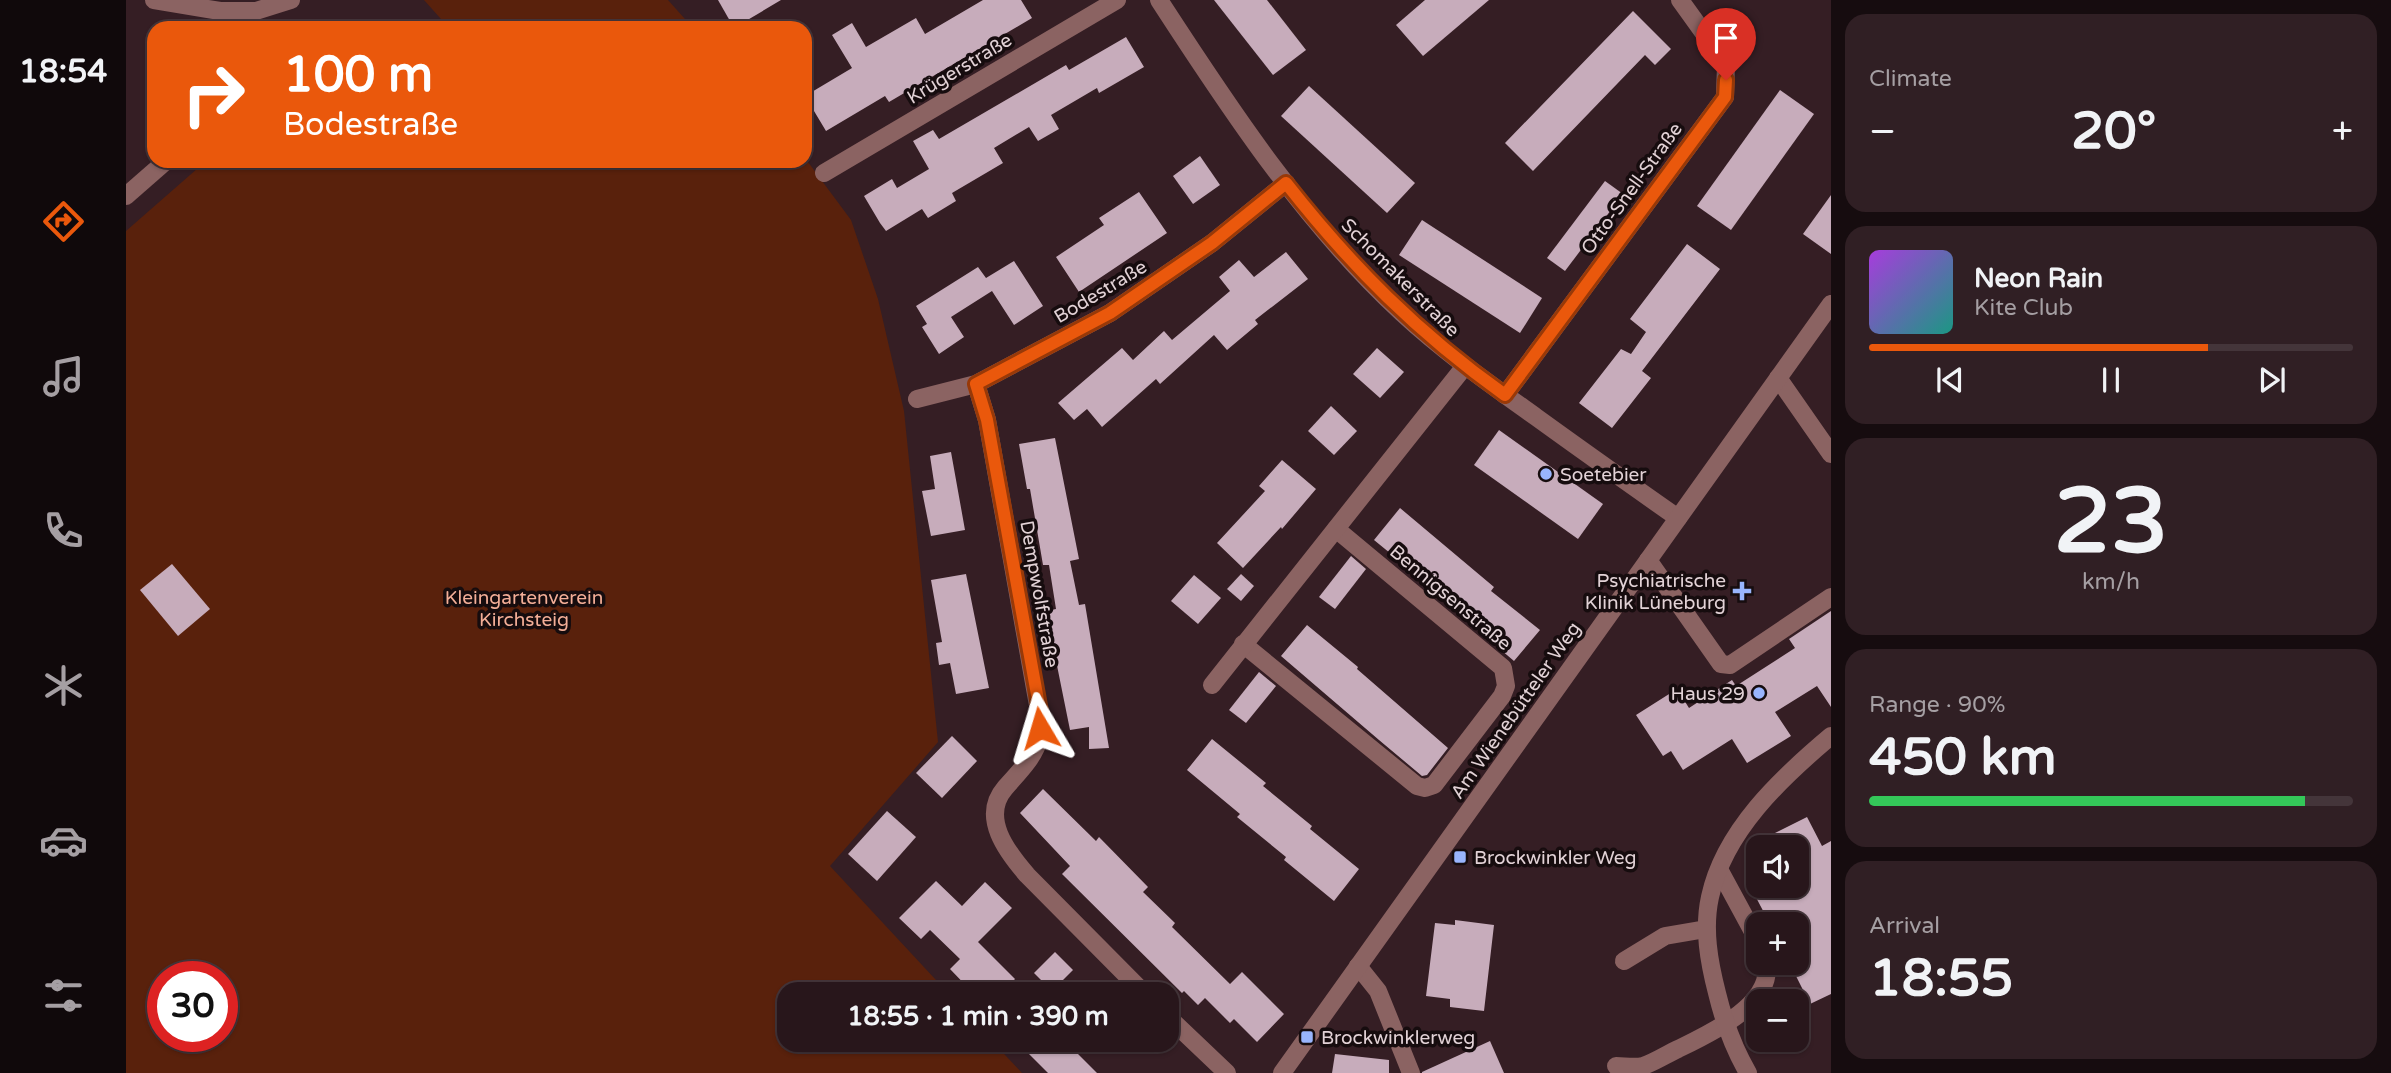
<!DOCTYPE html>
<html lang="en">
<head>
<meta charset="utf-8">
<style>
	:root { --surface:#28161b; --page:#301f24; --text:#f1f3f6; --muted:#a59fa3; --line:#44353a; --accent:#ea580c }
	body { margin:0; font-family:"Varela Round",sans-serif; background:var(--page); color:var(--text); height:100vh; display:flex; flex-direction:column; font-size:26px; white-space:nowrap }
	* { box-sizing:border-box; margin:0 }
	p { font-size:23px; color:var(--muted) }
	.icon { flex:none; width:38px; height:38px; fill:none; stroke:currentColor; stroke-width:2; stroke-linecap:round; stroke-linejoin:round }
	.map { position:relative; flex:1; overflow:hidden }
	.panel { display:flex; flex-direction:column; gap:14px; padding:14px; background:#160c0f; width:560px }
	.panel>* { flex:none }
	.top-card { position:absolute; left:21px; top:21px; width:665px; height:147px; border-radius:21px; box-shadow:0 2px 5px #0004,0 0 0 2px var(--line); background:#ea580c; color:#fff; overflow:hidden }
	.fabs { position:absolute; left:1620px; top:835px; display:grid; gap:14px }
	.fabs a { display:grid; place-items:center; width:63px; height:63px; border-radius:14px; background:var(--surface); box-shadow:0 2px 5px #0004,0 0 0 2px var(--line); font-size:35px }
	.speed { position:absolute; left:21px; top:961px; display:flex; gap:14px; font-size:35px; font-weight:700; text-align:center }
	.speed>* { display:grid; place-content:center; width:91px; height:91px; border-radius:50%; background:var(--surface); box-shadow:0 2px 5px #0004,0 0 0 2px var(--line); line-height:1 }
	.speed .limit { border:10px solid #d22; background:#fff; color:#111 }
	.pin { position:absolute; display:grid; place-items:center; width:60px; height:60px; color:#fff; margin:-72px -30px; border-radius:50% 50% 50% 0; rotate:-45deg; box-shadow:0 0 7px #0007 }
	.pin .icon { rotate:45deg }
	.me { position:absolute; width:77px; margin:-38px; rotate:353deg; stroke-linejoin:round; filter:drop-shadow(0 0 5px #0008) }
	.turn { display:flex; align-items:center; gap:24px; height:147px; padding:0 21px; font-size:32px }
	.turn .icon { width:91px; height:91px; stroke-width:2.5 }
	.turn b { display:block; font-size:49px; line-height:60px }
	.big { font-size:52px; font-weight:700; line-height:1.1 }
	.panel .widget { flex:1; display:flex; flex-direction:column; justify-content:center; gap:10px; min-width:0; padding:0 24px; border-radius:21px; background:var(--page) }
	.panel .dial { align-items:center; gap:0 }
	.dial b { font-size:91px; line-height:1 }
	.song { display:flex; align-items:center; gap:21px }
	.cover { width:84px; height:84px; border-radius:10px; background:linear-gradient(135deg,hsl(280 70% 55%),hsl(170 70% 35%)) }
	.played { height:7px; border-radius:4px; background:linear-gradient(90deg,var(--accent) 70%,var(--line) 70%) }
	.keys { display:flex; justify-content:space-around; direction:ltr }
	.heat { display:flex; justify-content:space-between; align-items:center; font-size:38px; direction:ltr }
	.charge { height:10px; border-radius:5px; background:linear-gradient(90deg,#34c759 90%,var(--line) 0) }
	.trip { position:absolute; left:651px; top:982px; width:402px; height:70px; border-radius:21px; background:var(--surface); box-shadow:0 2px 5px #0004,0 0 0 2px var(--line); font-weight:700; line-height:70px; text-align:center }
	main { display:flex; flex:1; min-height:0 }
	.tab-bar { display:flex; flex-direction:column; width:126px; justify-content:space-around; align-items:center; background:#10090b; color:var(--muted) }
	.tab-bar .icon { width:49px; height:49px }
	.tab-bar .current { color:var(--accent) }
	.tab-bar b { font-size:32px; color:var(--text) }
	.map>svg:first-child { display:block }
	.green { fill:#59210c; fill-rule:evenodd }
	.building { fill:#c7acbb }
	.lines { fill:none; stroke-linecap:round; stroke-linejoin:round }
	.minor { stroke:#8b6362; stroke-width:18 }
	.route-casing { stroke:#983908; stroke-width:18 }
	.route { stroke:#ea580c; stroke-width:12 }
	.poi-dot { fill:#99b5fd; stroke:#160c0e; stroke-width:2.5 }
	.labels { text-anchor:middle; stroke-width:7; stroke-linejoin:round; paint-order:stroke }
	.street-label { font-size:19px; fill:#e2d2d6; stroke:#160c0e }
	.poi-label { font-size:19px; fill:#e2d2d6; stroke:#160c0e; text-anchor:start }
	.park-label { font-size:19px; fill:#f3ae97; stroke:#160c0e }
</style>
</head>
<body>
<main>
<nav class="tab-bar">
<b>18:54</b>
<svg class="icon current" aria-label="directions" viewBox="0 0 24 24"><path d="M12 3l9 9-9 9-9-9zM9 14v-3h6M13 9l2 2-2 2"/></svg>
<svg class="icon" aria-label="music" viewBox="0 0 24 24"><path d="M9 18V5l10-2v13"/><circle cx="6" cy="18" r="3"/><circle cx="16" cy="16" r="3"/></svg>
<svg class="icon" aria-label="phone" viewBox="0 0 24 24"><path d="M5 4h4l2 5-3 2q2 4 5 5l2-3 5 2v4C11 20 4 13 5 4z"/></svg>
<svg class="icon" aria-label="climate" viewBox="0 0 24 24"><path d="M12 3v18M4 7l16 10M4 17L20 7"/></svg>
<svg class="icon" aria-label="car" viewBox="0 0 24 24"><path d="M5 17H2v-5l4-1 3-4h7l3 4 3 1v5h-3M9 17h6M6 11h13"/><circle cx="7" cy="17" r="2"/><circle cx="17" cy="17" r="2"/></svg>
<svg class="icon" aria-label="filters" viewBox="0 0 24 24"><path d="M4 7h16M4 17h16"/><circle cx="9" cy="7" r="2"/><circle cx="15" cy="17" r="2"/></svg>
</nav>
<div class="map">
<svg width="1705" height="1073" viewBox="0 0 1705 1073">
	<rect width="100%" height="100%" fill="#351e24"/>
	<!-- green -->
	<g class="green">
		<polygon points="298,0 542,0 567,28 323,28"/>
		<path d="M679,158L725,220L752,299L778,411L812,742L704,866L823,994H663V1040H865L896,1073H0V231L80,161H679ZM37,976H96V1036H37Z"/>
	</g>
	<!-- building -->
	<g class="building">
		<polygon points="592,0 655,0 608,28"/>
		<polygon points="857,0 895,0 906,18 763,102 759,96 700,131 679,96 726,68 706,35 726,23 740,47 790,18 799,34"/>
		<polygon points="1088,0 1141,0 1180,50 1147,75"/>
		<polygon points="1299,0 1363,0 1297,56 1270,25"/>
		<polygon points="1507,11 1545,49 1529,65 1519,55 1407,171 1379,143"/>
		<polygon points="1000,37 1018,67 973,93 971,88 925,115 933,129 912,141 903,127 868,148 877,163 826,193 830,201 802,218 796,209 760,231 754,223 738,196 766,179 771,188 803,169 787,141 807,130 813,139 940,65 943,70"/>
		<polygon points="1183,86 1289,183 1261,213 1155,116"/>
		<polygon points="1654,90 1688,114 1605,230 1571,206"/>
		<polygon points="1074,156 1094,185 1067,204 1047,176"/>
		<polygon points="1479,181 1497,194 1439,271 1421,258"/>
		<polygon points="1013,192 1041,233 953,292 930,257 978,225 973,218"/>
		<polygon points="1705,195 1705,254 1677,234"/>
		<polygon points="1296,220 1416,298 1394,333 1273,255"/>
		<polygon points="1561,244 1594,269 1516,371 1525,378 1486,428 1453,403 1495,349 1505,354 1520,332 1504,319"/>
		<polygon points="1160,252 1182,279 1129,320 1132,324 1101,350 1088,335 1034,384 1030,379 976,427 961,409 948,420 932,403 996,348 1007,360 1038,331 1046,340 1104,291 1093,277 1113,260 1128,277"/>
		<polygon points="888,261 917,306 888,325 866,291 825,317 838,337 813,354 796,327 801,324 790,306 852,267 860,278"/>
		<polygon points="1251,348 1278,372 1254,398 1227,374"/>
		<polygon points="1205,406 1231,431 1208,455 1182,431"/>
		<polygon points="1373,430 1477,504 1452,539 1348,465"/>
		<polygon points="929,438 953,559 944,561 953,605 959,604 983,748 963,749 963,727 944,730 920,611 930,609 923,565 917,565 904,489 901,489 893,444"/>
		<polygon points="825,452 839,530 805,536 796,491 809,489 804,456"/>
		<polygon points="1156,460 1190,489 1156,529 1155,527 1117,568 1091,543 1139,491 1133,486"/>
		<polygon points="1274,508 1368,587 1365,591 1414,630 1388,661 1295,582 1297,580 1248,540"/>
		<polygon points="1225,556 1240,569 1209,609 1193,597"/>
		<polygon points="46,564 84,609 52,636 14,590"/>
		<polygon points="840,574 863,688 830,694 824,663 813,665 810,643 816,642 805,580"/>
		<polygon points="1115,574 1128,586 1115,601 1101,589"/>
		<polygon points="1068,575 1095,598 1072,624 1045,601"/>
		<polygon points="1705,611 1705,707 1691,686 1649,712 1665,736 1621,763 1606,739 1557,770 1545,751 1537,756 1510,715 1551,689 1563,708 1606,680 1610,686 1669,648 1663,639"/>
		<polygon points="1181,625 1232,667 1231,669 1322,748 1301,775 1296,776 1253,740 1155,656"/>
		<polygon points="1133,672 1150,686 1120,723 1103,710"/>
		<polygon points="826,736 851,761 816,798 790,773"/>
		<polygon points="1086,739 1140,783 1137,786 1186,826 1184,829 1233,869 1208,901 1158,860 1160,857 1111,817 1114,814 1061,770"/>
		<polygon points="917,789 970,841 973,837 1022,887 1017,892 1049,923 1046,927 1104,984 1116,972 1158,1014 1131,1042 1108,1019 1104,1023 1079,998 1072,1005 1058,991 1056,993 936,874 944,866 894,813"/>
		<polygon points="761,811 790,837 751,881 722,854"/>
		<polygon points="1681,817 1696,846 1705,841 1705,994 1684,1004 1663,962 1671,962 1671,924 1644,924 1624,886 1671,886 1671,847 1621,847"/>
		<polygon points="810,881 836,906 859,882 886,908 852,942 889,979 875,994 848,994 824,969 834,959 804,930 795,939 773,918"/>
		<polygon points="1329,920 1368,925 1358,1011 1324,1007 1324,999 1300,996 1309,923 1329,925"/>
		<polygon points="929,952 947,970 926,991 908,973"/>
		<polygon points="889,1040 938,1040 971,1073 922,1073"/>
		<polygon points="1364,1041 1378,1073 1296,1073 1296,1072"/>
		<polygon points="1209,1054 1263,1060 1263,1073 1206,1073"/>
	</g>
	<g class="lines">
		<!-- minor -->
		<g class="minor">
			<polyline points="28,0 94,11 130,11 165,0"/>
			<path d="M1033,0C1105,111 1179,223 1276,313C1318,352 1364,384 1410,417C1457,451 1505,485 1552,518"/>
			<polyline points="698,173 991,0"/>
			<polyline points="0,196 40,161"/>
			<polyline points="1652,378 1705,454"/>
			<path d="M850,384L861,420L913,711C914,721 915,730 913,739C908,758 892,773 879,788C854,817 881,852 901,875L1019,994"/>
			<polyline points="1379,395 1599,97 1600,64 1554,0"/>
			<polyline points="791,399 850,384 984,313 1086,243 1160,183"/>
			<polyline points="1522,560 1595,664 1604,665 1705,597"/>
			<polyline points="1117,644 1291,786 1299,788 1308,785 1376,696 1380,686 1377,668 1210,529"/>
			<polyline points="1086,685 1339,366"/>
			<polyline points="1594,871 1633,943"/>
			<polyline points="1498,961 1539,936 1580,929"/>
			<polyline points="1232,966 1252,991 1285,1073"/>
			<polyline points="1041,1016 1101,1073"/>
			<path d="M1490,1066C1498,1066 1509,1068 1517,1066C1529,1062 1541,1054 1552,1049C1583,1034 1649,1004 1640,962"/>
			<polyline points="1156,1073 1705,304"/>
			<path d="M1622,1073C1607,1047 1598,1022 1591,993C1583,962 1577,929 1584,897C1598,831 1655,778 1705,736"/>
		</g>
	</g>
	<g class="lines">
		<defs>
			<path id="route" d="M914,728V711L861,420L850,384L984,313L1086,243L1160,183C1226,267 1292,333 1379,395L1599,97L1600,80"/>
		</defs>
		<!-- route casing -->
		<use href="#route" class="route-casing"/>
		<!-- route -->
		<use href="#route" class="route"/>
	</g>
	<!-- markers -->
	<g class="poi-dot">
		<circle cx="1420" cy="474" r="7"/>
		<path d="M1612.5 580.5h7v7h7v7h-7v7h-7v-7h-7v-7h7z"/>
		<circle cx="1633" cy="693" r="7"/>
		<rect x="1327" y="850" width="14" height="14" rx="3.5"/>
		<rect x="1174" y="1030" width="14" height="14" rx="3.5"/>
	</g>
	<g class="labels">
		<!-- street labels -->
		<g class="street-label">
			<text transform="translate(833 68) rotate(-31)" y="7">Krügerstraße</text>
			<text transform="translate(1505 188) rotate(-54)" y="7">Otto-Snell-Straße</text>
			<text transform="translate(1275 277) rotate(45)" y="7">Schomakerstraße</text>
			<text transform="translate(974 291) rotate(-31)" y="7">Bodestraße</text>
			<text transform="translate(914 594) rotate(80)" y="7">Dempwolfstraße</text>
			<text transform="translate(1325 597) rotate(40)" y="7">Bennigsenstraße</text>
			<text transform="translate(1389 710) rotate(-55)" y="7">Am Wienebütteler Weg</text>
		</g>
		<!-- poi labels -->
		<g class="poi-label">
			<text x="1434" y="481">Soetebier</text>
			<text x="1600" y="587" text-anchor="end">Psychiatrische<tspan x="1600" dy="22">Klinik Lüneburg</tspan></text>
			<text x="1619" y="700" text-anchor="end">Haus 29</text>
			<text x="1348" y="864">Brockwinkler Weg</text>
			<text x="1195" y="1044">Brockwinklerweg</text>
		</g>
		<!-- park labels -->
		<g class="park-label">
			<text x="398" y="604">Kleingartenverein<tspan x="398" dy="22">Kirchsteig</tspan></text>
		</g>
	</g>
</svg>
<div class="fabs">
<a><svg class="icon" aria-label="sound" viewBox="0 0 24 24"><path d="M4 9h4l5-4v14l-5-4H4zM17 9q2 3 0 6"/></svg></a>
<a>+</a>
<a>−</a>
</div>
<div class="speed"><div class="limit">30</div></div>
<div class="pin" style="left:1600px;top:80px;background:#d93025"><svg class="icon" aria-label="arrive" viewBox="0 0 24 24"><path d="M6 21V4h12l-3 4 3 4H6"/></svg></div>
<svg class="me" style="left:914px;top:728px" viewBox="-20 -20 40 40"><path d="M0-17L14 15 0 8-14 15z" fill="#ea580c" stroke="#fff" stroke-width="4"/></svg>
<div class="trip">18:55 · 1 min · 390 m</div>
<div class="top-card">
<div class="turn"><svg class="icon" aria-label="right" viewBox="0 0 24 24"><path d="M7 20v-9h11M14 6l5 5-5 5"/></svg><div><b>100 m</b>Bodestraße</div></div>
</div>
</div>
<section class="panel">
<div class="widget"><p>Climate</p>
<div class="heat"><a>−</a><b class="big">20°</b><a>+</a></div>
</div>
<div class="widget">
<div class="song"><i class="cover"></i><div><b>Neon Rain</b><p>Kite Club</p></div></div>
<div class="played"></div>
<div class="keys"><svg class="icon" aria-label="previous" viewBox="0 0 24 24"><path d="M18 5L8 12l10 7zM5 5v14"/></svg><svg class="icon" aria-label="pause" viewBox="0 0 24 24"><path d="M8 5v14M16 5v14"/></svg><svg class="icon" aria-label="next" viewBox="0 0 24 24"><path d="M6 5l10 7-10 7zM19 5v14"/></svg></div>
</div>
<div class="widget dial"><b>23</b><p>km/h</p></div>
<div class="widget"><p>Range · 90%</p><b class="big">450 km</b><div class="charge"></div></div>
<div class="widget"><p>Arrival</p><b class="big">18:55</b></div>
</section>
</main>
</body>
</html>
